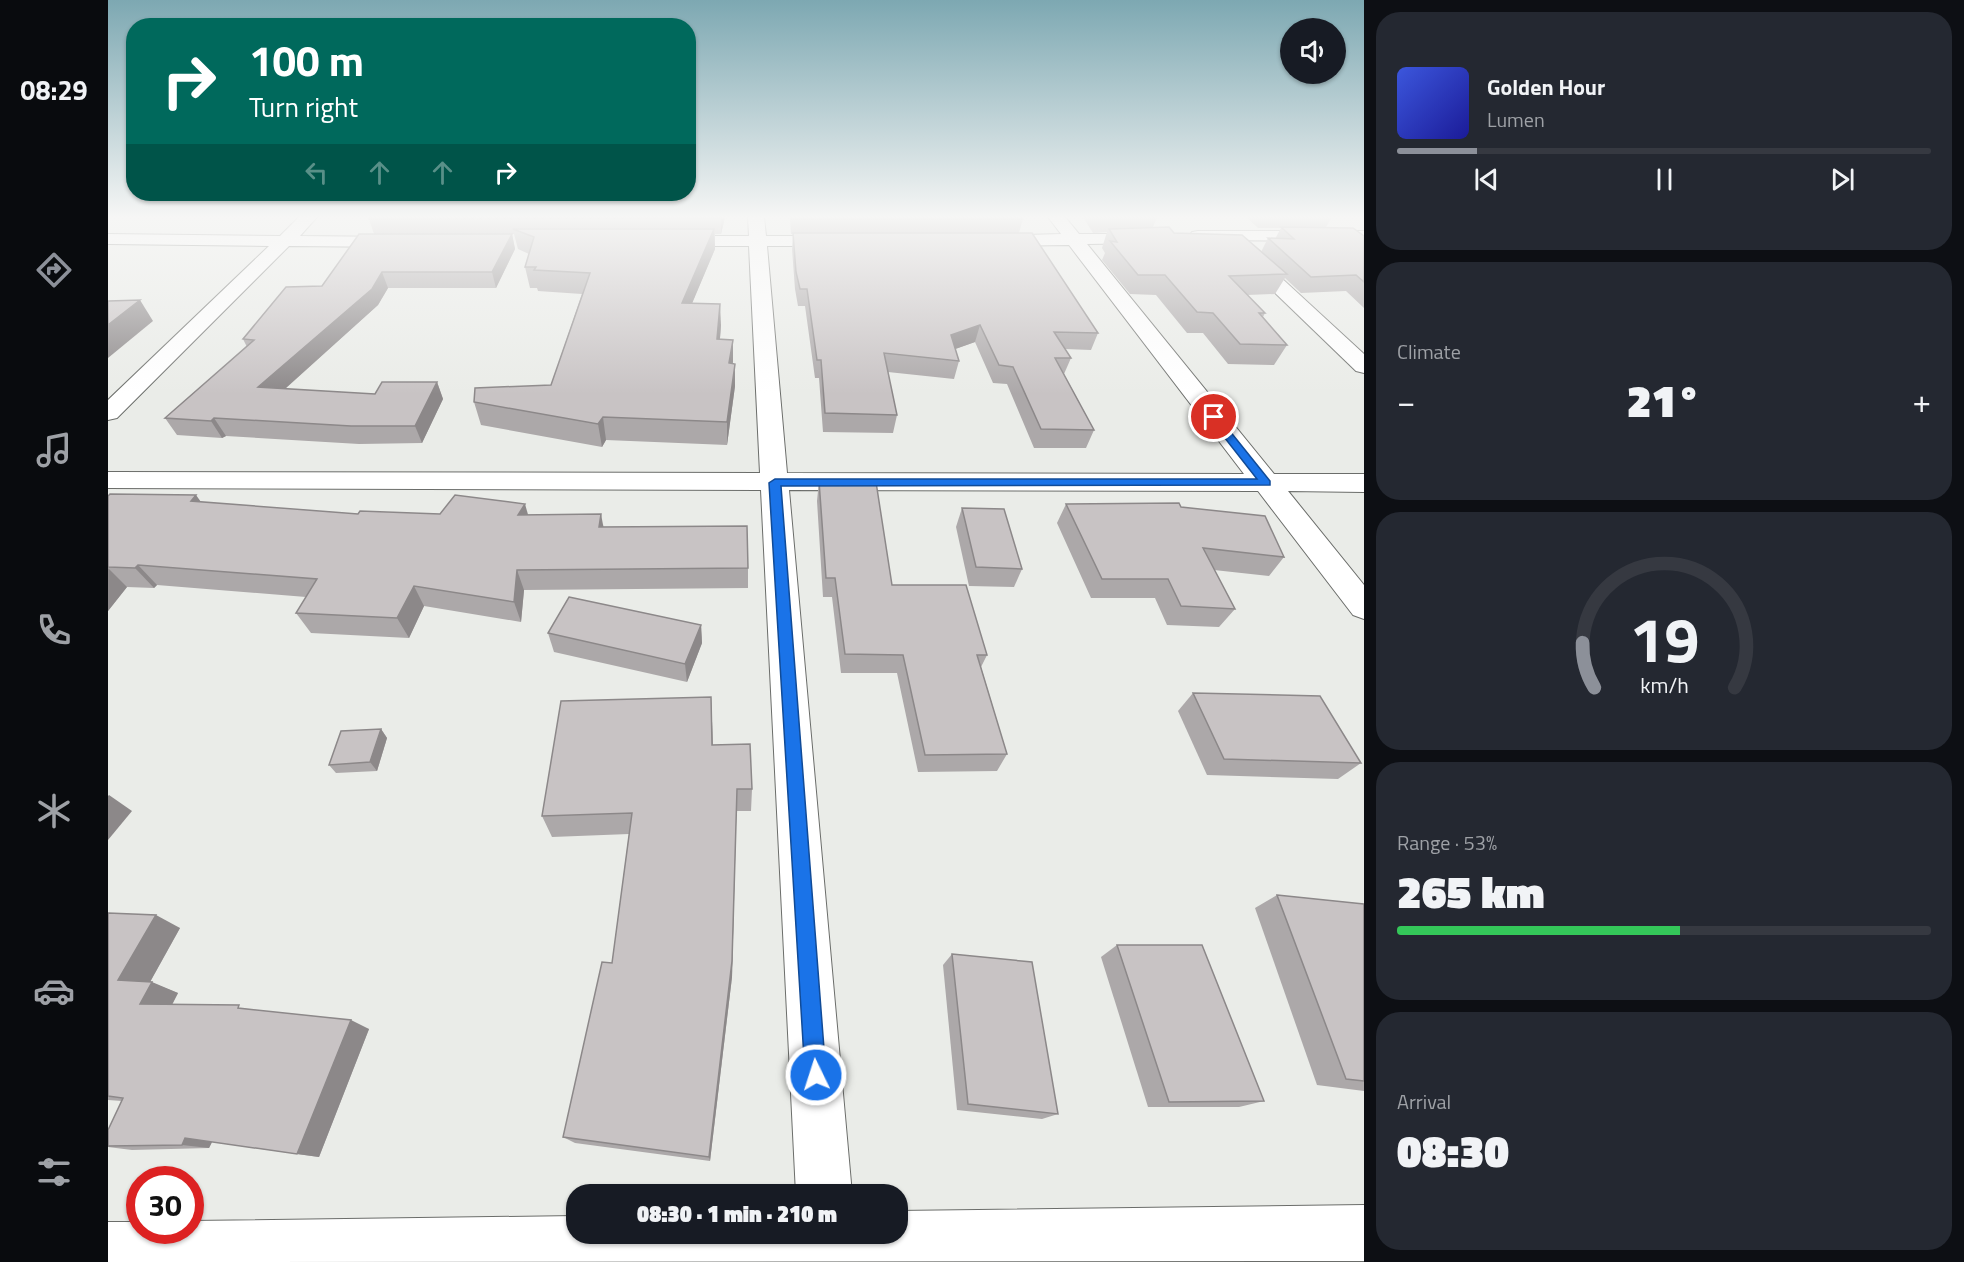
<!DOCTYPE html>
<html lang="en">
<head>
<meta charset="utf-8">
<style>
	:root { --surface:#171b24; --page:#242831; --text:#f1f3f6; --muted:#9ea1a6; --line:#363941; --accent:#8c9099 }
	body { margin:0; font-family:"Titillium Web",sans-serif; background:var(--page); color:var(--text); height:100vh; display:flex; flex-direction:column; font-size:22px; white-space:nowrap }
	* { box-sizing:border-box; margin:0 }
	p { font-size:20px; color:var(--muted) }
	.icon { flex:none; width:33px; height:33px; fill:none; stroke:currentColor; stroke-width:2; stroke-linecap:round; stroke-linejoin:round }
	.map { position:relative; flex:1; overflow:hidden }
	.side { display:flex; flex-direction:column; gap:12px; padding:12px; background:#0d0f14; width:600px }
	.side>* { flex:none }
	.banner { position:absolute; left:18px; top:18px; width:570px; height:183px; border-radius:24px; box-shadow:0 2px 4px #0004; background:#00695c; color:#fff; overflow:hidden }
	.fabs { position:absolute; left:1172px; top:18px; display:grid; gap:12px }
	.fabs a { display:grid; place-items:center; width:66px; height:66px; border-radius:50%; background:var(--surface); box-shadow:0 2px 4px #0004; font-size:30px }
	.speed { position:absolute; left:18px; top:1166px; display:flex; gap:12px; font-size:30px; font-weight:700; text-align:center }
	.speed>* { display:grid; place-content:center; width:78px; height:78px; border-radius:50%; background:var(--surface); box-shadow:0 2px 4px #0004; line-height:1 }
	.speed .limit { border:9px solid #d22; background:#fff; color:#111 }
	.pin { position:absolute; display:grid; place-items:center; width:51px; height:51px; color:#fff; margin:-26px; border:3px solid #fff; border-radius:50%; box-shadow:0 2px 6px #0007 }
	.me { position:absolute; width:66px; margin:-33px; rotate:356deg; stroke-linejoin:round; filter:drop-shadow(0 0 4px #0008) }
	.turn { display:flex; align-items:center; gap:21px; height:126px; padding:0 24px; font-size:27px }
	.turn .icon { width:78px; height:78px; stroke-width:2.5 }
	.turn b { display:block; font-size:42px; line-height:51px }
	.lanes { display:flex; align-items:center; height:57px; padding:0 24px; background:#0003; justify-content:center; gap:30px; direction:ltr }
	.lanes .off { opacity:.35 }
	.big { font-size:45px; font-weight:800; line-height:1.1 }
	.side .tile { flex:1; display:flex; flex-direction:column; justify-content:center; gap:9px; min-width:0; padding:0 21px; border-radius:24px; background:var(--page) }
	.side .dial { align-items:center; gap:0 }
	.dial svg { height:156px; overflow:visible; fill:none; stroke:var(--line); stroke-width:7; stroke-linecap:round; text-anchor:middle }
	.dial text { fill:var(--text); stroke:none }
	.song { display:flex; align-items:center; gap:18px }
	.cover { width:72px; height:72px; border-radius:9px; background:linear-gradient(135deg,hsl(230 70% 55%),hsl(240 70% 35%)) }
	.played { height:6px; border-radius:3px; background:linear-gradient(90deg,var(--accent) 15%,var(--line) 15%) }
	.keys { display:flex; justify-content:space-around; direction:ltr }
	.heat { display:flex; justify-content:space-between; align-items:center; font-size:33px; direction:ltr }
	.charge { height:9px; border-radius:4px; background:linear-gradient(90deg,#34c759 53%,var(--line) 0) }
	.trip { position:absolute; left:458px; top:1184px; width:342px; height:60px; border-radius:24px; background:var(--surface); box-shadow:0 2px 4px #0004; font-weight:800; line-height:60px; text-align:center }
	main { display:flex; flex:1; min-height:0 }
	.dock { display:flex; flex-direction:column; width:108px; justify-content:space-around; align-items:center; background:#090b0e; color:var(--muted) }
	.dock .icon { width:42px; height:42px }
	.dock .selected { color:var(--accent) }
	.dock b { font-size:27px; color:var(--text) }
	.map>svg:first-child { display:block }
	.lines { fill:none; stroke-linecap:round; stroke-linejoin:round }
	.street-casing { stroke:#6b6d6a; stroke-width:2 }
	.street { fill:#fff; fill-rule:evenodd }
	.wall { fill:#aca8a9 }
	.shaded-wall { fill:#8c8889 }
	.building { fill:#c8c3c4; stroke:#8c8889; stroke-width:1.5 }
	.route { fill:#1a73e8; stroke:#114b97; stroke-width:1.5 }
</style>
</head>
<body>
<main>
<nav class="dock">
<b>08:29</b>
<svg class="icon selected" aria-label="directions" viewBox="0 0 24 24"><path d="M12 3l9 9-9 9-9-9zM9 14v-3h6M13 9l2 2-2 2"/></svg>
<svg class="icon" aria-label="music" viewBox="0 0 24 24"><path d="M9 18V5l10-2v13"/><circle cx="6" cy="18" r="3"/><circle cx="16" cy="16" r="3"/></svg>
<svg class="icon" aria-label="phone" viewBox="0 0 24 24"><path d="M5 4h4l2 5-3 2q2 4 5 5l2-3 5 2v4C11 20 4 13 5 4z"/></svg>
<svg class="icon" aria-label="climate" viewBox="0 0 24 24"><path d="M12 3v18M4 7l16 10M4 17L20 7"/></svg>
<svg class="icon" aria-label="car" viewBox="0 0 24 24"><path d="M5 17H2v-5l4-1 3-4h7l3 4 3 1v5h-3M9 17h6M6 11h13"/><circle cx="7" cy="17" r="2"/><circle cx="17" cy="17" r="2"/></svg>
<svg class="icon" aria-label="filters" viewBox="0 0 24 24"><path d="M4 7h16M4 17h16"/><circle cx="9" cy="7" r="2"/><circle cx="15" cy="17" r="2"/></svg>
</nav>
<div class="map">
<svg width="1256" height="1262" viewBox="0 0 1256 1262">
	<rect width="100%" height="100%" fill="#eaece8"/>
	<g class="lines">
		<defs>
			<g id="street">
				<polygon points="191,217 209,217 192,236 291,237 297,238 300,242 297,246 291,247 181,246 9,418 0,420 0,400 161,246 0,244 0,234 172,236"/>
				<polygon points="640,217 656,217 658,236 729,236 735,237 738,241 735,245 729,246 659,246 679,473 1136,474 961,245 886,246 880,245 877,241 880,237 886,236 953,234 940,217 957,217 971,234 1047,234 1050,238 1047,242 1041,243 979,244 1166,474 1256,474 1256,492 1180,491 1256,585 1256,619 1245,615 1150,491 681,490 744,1194 688,1194 653,490 0,488 0,472 652,473 641,246 562,246 556,245 553,241 556,237 562,236 641,236"/>
				<polygon points="1090,231 1256,231 1256,241 1084,240 1081,236 1084,232"/>
				<polygon points="1139,251 1145,252 1256,354 1256,373 1248,371 1133,260 1130,256 1133,252"/>
				<polygon points="1256,1205 1256,1261 0,1262 0,1222 32,1222 32,1230 82,1230 82,1221 468,1216 468,1233 789,1233 789,1211"/>
			</g>
		</defs>
		<!-- street casing -->
		<use href="#street" class="street-casing"/>
		<!-- street -->
		<use href="#street" class="street"/>
	</g>
	<!-- wall -->
	<g class="wall">
		<polygon points="617,217 613,234 607,234 607,249 584,303 613,325 612,339 625,364 627,386 619,445 498,440 494,447 373,425 366,402 443,385 474,294 430,291 429,288 422,288 417,267 421,254 410,249 406,234 393,234 404,234 407,249 388,288 280,288 270,305 177,389 267,394 329,382 335,399 314,443 251,444 118,436 114,438 69,435 57,418 139,347 135,339 214,286 266,234 261,219"/>
		<polygon points="682,217 914,217 915,219 911,233 990,333 983,350 957,349 963,358 956,374 986,430 978,448 926,448 899,384 885,383 867,342 847,349 851,361 846,379 780,372 789,415 785,433 715,432 711,378 707,378 697,306 690,306 687,289 684,249 685,234 683,234"/>
		<polygon points="975,217 1049,217 1045,227 1066,233 1153,252 1160,238 1167,239 1173,228 1150,228 1138,217 1224,217 1218,227 1256,236 1256,308 1238,291 1193,293 1177,278 1167,294 1139,295 1157,313 1155,317 1179,345 1166,365 1120,364 1095,333 1079,333 1048,295 1022,294 994,260 997,253 994,248 999,232 985,233"/>
		<polygon points="711,481 784,585 879,655 873,667 899,754 889,771 810,772 789,673 733,673 724,597 715,597 709,501"/>
		<polygon points="0,496 250,514 420,515 495,527 640,568 640,588 416,590 413,622 316,606 301,638 203,633 188,613 198,597 49,585 46,588 19,587 0,611"/>
		<polygon points="958,504 1073,507 1176,557 1161,576 1106,570 1127,609 1111,627 1059,625 1047,598 983,598 949,523"/>
		<polygon points="854,508 914,569 906,587 861,586 848,527"/>
		<polygon points="593,625 594,643 579,682 446,652 440,633"/>
		<polygon points="1085,693 1253,763 1230,779 1099,775 1070,711"/>
		<polygon points="603,697 605,745 644,789 643,811 628,811 624,977 602,1161 467,1143 455,1137 504,963 521,834 444,837 434,816"/>
		<polygon points="273,729 279,738 269,771 228,773 221,765"/>
		<polygon points="1169,895 1256,904 1256,1091 1209,1085 1147,908"/>
		<polygon points="0,913 72,928 42,982 70,993 64,1005 140,1009 261,1029 211,1157 104,1142 101,1148 24,1150 0,1147 0,1130 14,1101 0,1100"/>
		<polygon points="1009,945 1156,1101 1131,1107 1040,1107 993,957"/>
		<polygon points="844,954 950,1114 934,1119 849,1110 835,965"/>
	</g>
	<!-- shaded-wall -->
	<g class="shaded-wall">
		<polygon points="613,217 617,217 613,234"/>
		<polygon points="606,229 607,249 575,325 574,303"/>
		<polygon points="404,234 407,249 388,288 384,272"/>
		<polygon points="274,272 280,288 270,305 160,404 150,387"/>
		<polygon points="32,300 45,321 0,358 0,325"/>
		<polygon points="612,304 613,325 610,362 609,339"/>
		<polygon points="872,325 867,342 839,352 843,335"/>
		<polygon points="625,340 625,362 621,386 621,363"/>
		<polygon points="627,364 627,386 619,445 619,422"/>
		<polygon points="329,382 335,399 314,443 307,426"/>
		<polygon points="495,417 498,440 494,447 490,424"/>
		<polygon points="106,418 118,436 114,438 103,421"/>
		<polygon points="88,495 103,516 83,501"/>
		<polygon points="417,504 423,525 410,515"/>
		<polygon points="493,514 497,535 491,527"/>
		<polygon points="30,565 49,585 46,588 27,568"/>
		<polygon points="0,568 19,587 0,611"/>
		<polygon points="409,570 416,590 413,622 406,602"/>
		<polygon points="306,586 316,606 301,638 289,618"/>
		<polygon points="593,625 594,643 579,682 577,664"/>
		<polygon points="603,697 604,721 605,768 604,745"/>
		<polygon points="273,729 279,738 269,771 262,762"/>
		<polygon points="629,789 624,977 602,1161 601,1157"/>
		<polygon points="1,795 24,811 0,840 0,796"/>
		<polygon points="48,915 72,928 37,991 10,980"/>
		<polygon points="44,982 70,993 59,1014 32,1004"/>
		<polygon points="243,1020 261,1029 211,1157 189,1154"/>
		<polygon points="77,1138 104,1142 101,1148 74,1145"/>
	</g>
	<!-- building -->
	<g class="building">
		<polygon points="262,217 613,217 613,218 261,219"/>
		<polygon points="684,217 914,217 915,219 684,219"/>
		<polygon points="1061,227 1066,233 1134,235 1179,274 1121,276 1157,313 1151,313 1179,345 1132,344 1105,313 1089,312 1057,275 1030,275 1002,241 1009,242 1001,229"/>
		<polygon points="1173,227 1245,228 1256,236 1256,282 1248,275 1203,277 1160,238 1186,239"/>
		<polygon points="405,229 606,229 574,303 612,304 609,339 625,340 621,363 627,364 619,422 495,417 490,424 366,402 367,388 443,385 482,273 426,270 428,267 417,267 426,237"/>
		<polygon points="685,233 924,233 990,333 946,332 963,358 947,358 986,430 933,429 905,367 891,365 872,325 843,335 851,361 776,353 789,415 717,413 713,360 709,360 699,289 692,289 688,272"/>
		<polygon points="251,234 404,234 384,272 274,272 264,289 150,387 267,394 274,382 329,382 307,426 243,426 106,418 103,421 57,418 146,340 135,339 178,287 214,286"/>
		<polygon points="32,300 0,325 0,301"/>
		<polygon points="711,481 768,482 784,585 858,585 879,655 869,655 899,754 817,755 795,655 737,654 727,578 718,578"/>
		<polygon points="2,494 88,495 83,501 250,514 252,511 332,514 347,495 417,504 410,515 493,514 491,527 639,526 640,568 409,570 406,602 306,586 289,618 188,613 209,579 30,565 27,568 0,567 0,496"/>
		<polygon points="1071,503 1073,507 1157,516 1176,557 1095,548 1127,609 1073,606 1060,579 994,579 958,504"/>
		<polygon points="854,508 896,509 914,569 868,567"/>
		<polygon points="461,597 593,625 577,664 440,633"/>
		<polygon points="1085,693 1212,696 1253,763 1116,759"/>
		<polygon points="603,697 604,745 642,744 644,789 629,789 624,961 601,1157 455,1137 494,962 504,963 524,813 434,816 453,701"/>
		<polygon points="273,729 262,762 221,765 233,731"/>
		<polygon points="1169,895 1256,904 1256,1081 1238,1079"/>
		<polygon points="0,913 48,915 10,980 44,982 32,1004 131,1005 130,1008 243,1020 189,1154 77,1138 74,1145 0,1146 0,1130 15,1098 0,1096"/>
		<polygon points="1009,945 1094,945 1156,1101 1061,1102"/>
		<polygon points="844,954 924,962 950,1114 860,1104"/>
	</g>
	<!-- sky -->
	<linearGradient id="sky" x2="0" y2="1"><stop stop-color="#7da8b2"/><stop offset="0.55" stop-color="#f6f6f5"/><stop offset="1" stop-color="#f6f6f5" stop-opacity="0"/></linearGradient>
	<rect width="1256" height="394" fill="url(#sky)"/>
	<!-- route -->
	<polygon class="route" points="1102,415 1109,415 1162,481 1162,485 673,486 718,1075 715,1083 708,1086 700,1083 697,1075 661,483 667,479 1149,479 1102,419"/>
</svg>
<div class="fabs">
<a><svg class="icon" aria-label="sound" viewBox="0 0 24 24"><path d="M4 9h4l5-4v14l-5-4H4zM17 9q2 3 0 6"/></svg></a>
</div>
<div class="speed"><div class="limit">30</div></div>
<div class="pin" style="left:1106px;top:417px;background:#d93025"><svg class="icon" aria-label="arrive" viewBox="0 0 24 24"><path d="M6 21V4h12l-3 4 3 4H6"/></svg></div>
<svg class="me" style="left:708px;top:1075px" viewBox="-20 -20 40 40"><circle r="17" fill="#1a73e8" stroke="#fff" stroke-width="3"/><path d="M0-11L8 9 0 5-8 9z" fill="#fff"/></svg>
<div class="trip">08:30 · 1 min · 210 m</div>
<div class="banner">
<div class="turn"><svg class="icon" aria-label="right" viewBox="0 0 24 24"><path d="M7 20v-9h11M14 6l5 5-5 5"/></svg><div><b>100 m</b>Turn right</div></div>
<div class="lanes"><svg class="icon off" aria-label="left" viewBox="0 0 24 24"><path d="M17 20v-9H6M10 6l-5 5 5 5"/></svg><svg class="icon off" aria-label="ahead" viewBox="0 0 24 24"><path d="M12 20V5M6 11l6-6 6 6"/></svg><svg class="icon off" aria-label="ahead" viewBox="0 0 24 24"><path d="M12 20V5M6 11l6-6 6 6"/></svg><svg class="icon" aria-label="right" viewBox="0 0 24 24"><path d="M7 20v-9h11M14 6l5 5-5 5"/></svg></div>
</div>
</div>
<section class="side">
<div class="tile">
<div class="song"><i class="cover"></i><div><b>Golden Hour</b><p>Lumen</p></div></div>
<div class="played"></div>
<div class="keys"><svg class="icon" aria-label="previous" viewBox="0 0 24 24"><path d="M18 5L8 12l10 7zM5 5v14"/></svg><svg class="icon" aria-label="pause" viewBox="0 0 24 24"><path d="M8 5v14M16 5v14"/></svg><svg class="icon" aria-label="next" viewBox="0 0 24 24"><path d="M6 5l10 7-10 7zM19 5v14"/></svg></div>
</div>
<div class="tile"><p>Climate</p>
<div class="heat"><a>−</a><b class="big">21°</b><a>+</a></div>
</div>
<div class="tile dial"><svg viewBox="0 0 100 80">
<path d="M14 69A42 42 0 1 1 86 69"/>
<path d="M14 69A42 42 0 0 1 8 46" stroke="#8c9099"/>
<text x="50" y="56" font-size="32" font-weight="700">19</text>
<text x="50" y="72" font-size="11">km/h</text>
</svg></div>
<div class="tile"><p>Range · 53%</p><b class="big">265 km</b><div class="charge"></div></div>
<div class="tile"><p>Arrival</p><b class="big">08:30</b></div>
</section>
</main>
</body>
</html>
